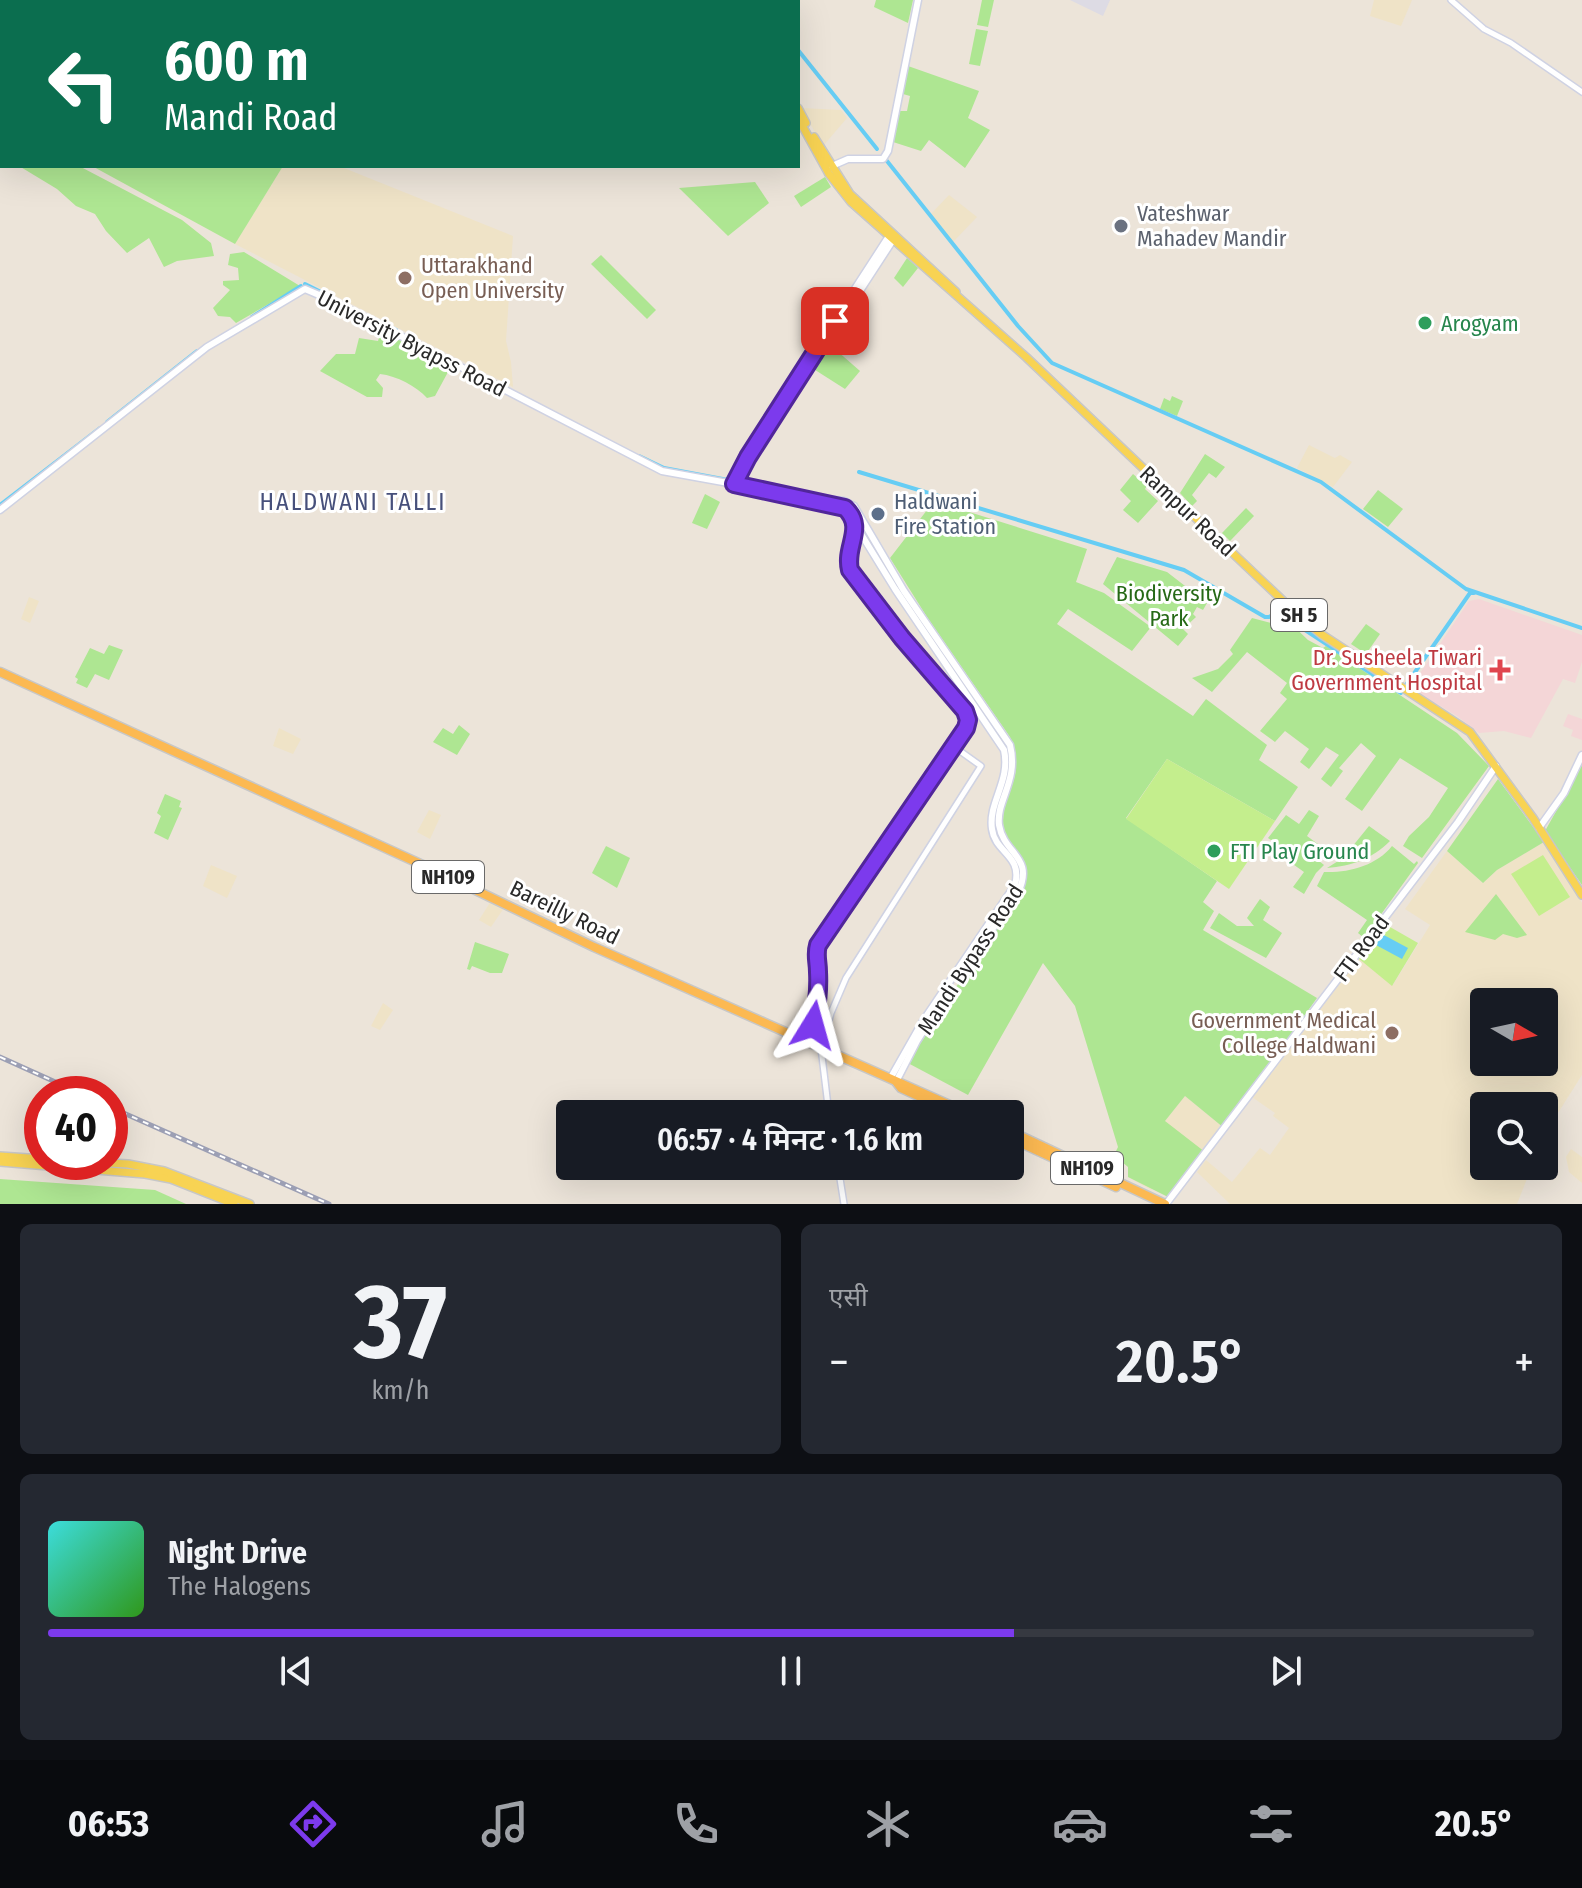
<!DOCTYPE html>
<html lang="hi">
<head>
<meta charset="utf-8">
<style>
	:root { --surface:#171b24; --page:#242831; --text:#f1f3f6; --muted:#9ea1a6; --line:#363941; --accent:#7c3aed }
	body { margin:0; font-family:"Fira Sans Condensed","Noto Sans Devanagari",sans-serif; background:var(--page); color:var(--text); height:100vh; display:flex; flex-direction:column; font-size:30px; white-space:nowrap }
	* { box-sizing:border-box; margin:0 }
	p { font-size:26px; color:var(--muted) }
	.icon { flex:none; width:44px; height:44px; fill:none; stroke:currentColor; stroke-width:2; stroke-linecap:round; stroke-linejoin:round }
	.map { position:relative; height:1204px; overflow:hidden }
	.sheet { display:flex; flex-direction:column; gap:20px; padding:20px; background:#0d0f14; flex:1 }
	.sheet>* { flex:none }
	.hud { position:absolute; left:0px; top:0px; width:800px; height:168px; box-shadow:0 8px 32px #0002; background:#0b6e4f; color:#fff; overflow:hidden }
	.needle { width:52px; rotate:99deg }
	.tools { position:absolute; left:1470px; top:988px; display:grid; gap:16px }
	.tools a { display:grid; place-items:center; width:88px; height:88px; border-radius:8px; background:var(--surface); box-shadow:0 8px 32px #0002; font-size:40px }
	.speed { position:absolute; left:24px; top:1076px; display:flex; gap:16px; font-size:40px; font-weight:700; text-align:center }
	.speed>* { display:grid; place-content:center; width:104px; height:104px; border-radius:50%; background:var(--surface); box-shadow:0 8px 32px #0002; line-height:1 }
	.speed .limit { border:12px solid #d22; background:#fff; color:#111 }
	.pin { position:absolute; display:grid; place-items:center; width:68px; height:68px; color:#fff; margin:-34px; border-radius:16px; box-shadow:0 4px 12px #0006 }
	.me { position:absolute; width:88px; margin:-44px; rotate:8deg; stroke-linejoin:round; filter:drop-shadow(0 0 6px #0008) }
	.turn { display:flex; align-items:center; gap:28px; height:168px; padding:0 32px; font-size:36px }
	.turn .icon { width:104px; height:104px; stroke-width:2.5 }
	.turn b { display:block; font-size:56px; line-height:68px }
	.big { font-size:60px; font-weight:600; line-height:1.1 }
	.sheet .card { flex:1; display:flex; flex-direction:column; justify-content:center; gap:12px; min-width:0; padding:0 28px; border-radius:12px; background:var(--page) }
	.sheet .dial { align-items:center; gap:0 }
	.dial b { font-size:104px; line-height:1 }
	.song { display:flex; align-items:center; gap:24px }
	.cover { width:96px; height:96px; border-radius:12px; background:linear-gradient(135deg,hsl(180 70% 55%),hsl(110 70% 35%)) }
	.played { height:8px; border-radius:4px; background:linear-gradient(90deg,var(--accent) 65%,var(--line) 65%) }
	.keys { display:flex; justify-content:space-around; direction:ltr }
	.heat { display:flex; justify-content:space-between; align-items:center; font-size:44px; direction:ltr }
	.sheet .tiles { flex:1; display:grid; gap:20px; grid-template-columns:1fr 1fr }
	.card:last-child { grid-column:span 2 }
	.trip { position:absolute; left:556px; top:1100px; width:468px; height:80px; border-radius:8px; background:var(--surface); box-shadow:0 8px 32px #0002; font-weight:600; line-height:80px; text-align:center }
	.tab-bar { display:flex; height:128px; justify-content:space-around; align-items:center; background:#090b0e; color:var(--muted) }
	.tab-bar .icon { width:56px; height:56px }
	.tab-bar .on { color:var(--accent) }
	.tab-bar b { font-size:36px; color:var(--text) }
	.map>svg:first-child { display:block }
	.industrial { fill:#dddbe4 }
	.education { fill:#efe3c7; fill-rule:evenodd }
	.medical { fill:#f4d6d7 }
	.green { fill:#aee692 }
	.pitch { fill:#c4ee8d }
	.water { fill:#66cdf4 }
	.lines { fill:none; stroke-linecap:round; stroke-linejoin:round }
	.canal { stroke:#66cdf4; stroke-width:4 }
	.tertiary-casing { stroke:#cfd2e3; stroke-width:8 }
	.secondary-casing { stroke:#cfd2e3; stroke-width:9 }
	.primary-casing { stroke:#c7c7c7; stroke-width:10 }
	.trunk-casing { stroke:#c7c7c7; stroke-width:11 }
	.tertiary { stroke:#fff; stroke-width:5 }
	.secondary { stroke:#fff; stroke-width:6 }
	.primary { stroke:#f8d353; stroke-width:7 }
	.trunk { stroke:#fcb952; stroke-width:8 }
	.rail-casing { stroke:#9c9fb4; stroke-width:5 }
	.rail { stroke:#fff; stroke-width:2; stroke-dasharray:6; stroke-linecap:butt }
	.route-casing { stroke:#51269a; stroke-width:20 }
	.route { stroke:#7c3aed; stroke-width:14 }
	.worship-dot { fill:#6b7280; stroke:#fff; stroke-width:3 }
	.education-dot { fill:#8d6e63; stroke:#fff; stroke-width:3 }
	.leisure-dot { fill:#2e9e5b; stroke:#fff; stroke-width:3 }
	.service-dot { fill:#5c6f8a; stroke:#fff; stroke-width:3 }
	.health-dot { fill:#e0444e; stroke:#fff; stroke-width:3 }
	.labels { text-anchor:middle; stroke-width:6; stroke-linejoin:round; paint-order:stroke }
	.shield { fill:#fff; stroke:#696969; stroke-width:2 }
	.shield-label { font-size:20px; font-weight:bold; fill:#292929 }
	.worship-label { font-size:22px; fill:#5b616d; stroke:#fff; text-anchor:start }
	.education-label { font-size:22px; fill:#785e54; stroke:#fff; text-anchor:start }
	.leisure-label { font-size:22px; fill:#27864d; stroke:#fff; text-anchor:start }
	.street-label { font-size:22px; fill:#292929; stroke:#fff }
	.service-label { font-size:22px; fill:#4e5e75; stroke:#fff; text-anchor:start }
	.park-label { font-size:22px; fill:#266916; stroke:#fff }
	.health-label { font-size:22px; fill:#be3a42; stroke:#fff; text-anchor:end }
	.neighbourhood-label { font-size:24px; letter-spacing:2px; fill:#47507b; stroke:#fff }
</style>
</head>
<body>
<div class="map">
<svg width="1582" height="1204" viewBox="0 0 1582 1204">
	<rect width="100%" height="100%" fill="#ece4d9"/>
	<!-- industrial -->
	<polygon class="industrial" points="1070,0 1110,0 1103,16"/>
	<!-- education -->
	<g class="education">
		<polygon points="1374,0 1412,0 1401,26 1370,16"/>
		<polygon points="801,108 841,110 847,118 823,146"/>
		<polygon points="283,166 339,166 513,236 506,341 511,362 513,387 235,244"/>
		<polygon points="949,195 977,217 953,242 931,214"/>
		<polygon points="1309,445 1335,458 1340,455 1352,462 1333,487 1297,468"/>
		<polygon points="29,597 39,601 30,623 21,619"/>
		<polygon points="279,728 301,739 293,754 273,746"/>
		<polygon points="429,810 441,815 430,839 417,832"/>
		<path d="M1544,842L1582,903V1075L1544,1135V1106H1484V1166H1532L1517,1204H1230L1197,1172L1206,1160L1232,1182L1260,1148L1270,1155L1289,1128L1273,1116L1275,1113L1252,1097L1358,958L1393,985L1430,925L1405,909L1447,851L1483,883L1497,870ZM1484,1002H1544V1062H1484Z"/>
		<polygon points="211,865 237,876 227,898 203,886"/>
		<polygon points="491,901 504,908 491,927 479,920"/>
		<polygon points="383,1003 393,1010 380,1030 371,1026"/>
		<polygon points="1185,1096 1224,1128 1209,1149 1151,1190 1128,1177 1128,1167"/>
		<polygon points="1571,1149 1582,1157 1582,1183 1569,1172 1566,1157"/>
	</g>
	<!-- medical -->
	<g class="medical">
		<polygon points="1479,599 1582,635 1582,662 1575,683 1563,679 1531,738 1504,731 1479,733 1457,716 1410,688 1469,601"/>
		<polygon points="1568,714 1582,719 1582,740 1571,736 1573,730 1563,726"/>
	</g>
	<!-- green -->
	<g class="green">
		<polygon points="876,0 913,0 908,23 874,7"/>
		<polygon points="982,0 994,0 988,27 977,25"/>
		<polygon points="976,29 988,31 980,66 969,64"/>
		<polygon points="908,66 979,91 968,118 990,130 965,168 929,140 921,151 893,142 900,111 907,111 910,96 903,94"/>
		<polygon points="19,166 79,166 182,220 211,243 214,256 177,261 164,267 149,238 127,253 106,231 95,214 76,206 57,189"/>
		<polygon points="92,166 283,166 235,244"/>
		<polygon points="825,177 831,187 801,207 794,196"/>
		<polygon points="755,182 769,203 728,236 679,188"/>
		<polygon points="244,252 300,286 236,323 230,317 218,316 213,308 230,290 223,285 223,281 239,280 238,268 228,265 230,254"/>
		<polygon points="601,255 656,310 647,319 591,264"/>
		<polygon points="907,258 918,268 903,287 894,278"/>
		<path d="M381,330H386L447,366L448,372L435,396L427,398C416,386 397,376 380,374L376,380L383,388L382,397H367L320,371L336,354H355L359,338L378,341Z"/>
		<polygon points="828,343 860,371 845,389 812,368"/>
		<polygon points="1172,396 1183,401 1177,416 1160,409 1164,398 1170,401"/>
		<polygon points="1205,454 1225,467 1216,478 1209,473 1192,495 1197,501 1192,506 1180,493"/>
		<polygon points="1133,474 1147,486 1145,489 1158,501 1138,523 1123,510 1131,501 1120,490"/>
		<polygon points="1378,490 1403,509 1388,527 1363,509"/>
		<polygon points="705,494 720,502 707,529 692,523"/>
		<path d="M934,501L1087,549L1076,582L1104,593L1151,627L1132,651L1068,609L1057,624L1193,716L1206,699L1267,745L1259,760L1298,787L1275,821L1167,759L1126,818L1217,881L1203,902L1214,911L1203,930L1317,998L1224,1128L1185,1096L1165,1121L1205,1152L1168,1197L1128,1177V1167L1114,1155L1118,1147L1075,1006L1043,963L968,1095L906,1062L1023,887C1031,858 1010,853 1004,830C999,807 1014,790 1016,768C1016,757 1013,747 1010,737L927,617L890,558Z"/>
		<polygon points="1246,508 1254,516 1230,541 1222,533"/>
		<polygon points="1117,557 1167,572 1207,603 1203,610 1197,607 1193,614 1196,617 1183,629 1188,634 1178,646 1103,584"/>
		<polygon points="1284,617 1308,640 1323,648 1326,646 1457,733 1489,766 1422,858 1403,846 1409,836 1429,817 1448,788 1400,758 1362,811 1345,799 1376,756 1361,743 1339,768 1343,771 1331,787 1321,779 1339,755 1326,747 1309,769 1300,762 1309,749 1285,731 1275,742 1260,731 1287,699 1280,693 1287,683 1247,652 1212,692 1192,678 1218,669 1233,654 1230,650 1252,618 1271,623"/>
		<polygon points="1366,624 1380,634 1366,654 1351,644"/>
		<polygon points="109,645 123,650 109,680 95,674 87,688 76,683 78,679 75,677 90,648 104,654"/>
		<polygon points="459,725 470,734 457,755 433,742 443,728 453,734"/>
		<polygon points="1582,765 1582,885 1545,831"/>
		<polygon points="1498,779 1544,842 1497,870 1483,883 1447,851"/>
		<polygon points="165,794 181,801 179,807 182,808 168,840 154,833 161,816 157,813"/>
		<polygon points="1309,810 1319,816 1307,836 1326,850 1319,861 1324,865 1316,873 1304,894 1293,887 1304,872 1273,850 1277,844 1268,838 1286,815 1299,824"/>
		<path d="M1369,826L1390,841C1372,859 1352,866 1327,868L1343,858Z"/>
		<polygon points="606,846 630,858 617,888 592,873"/>
		<path d="M1392,846L1414,864L1417,861L1418,863L1364,938L1358,933L1367,920L1317,886L1324,872C1348,873 1376,866 1392,846Z"/>
		<polygon points="1496,894 1527,935 1517,938 1503,934 1495,940 1465,932"/>
		<polygon points="1260,899 1270,907 1263,920 1282,933 1266,958 1210,928 1219,913 1237,926 1254,926 1247,918"/>
		<polygon points="475,942 509,954 502,973 490,973 472,966 470,970 467,969"/>
		<polygon points="0,1179 155,1190 186,1204 0,1204"/>
	</g>
	<!-- pitch -->
	<g class="pitch">
		<polygon points="1167,759 1275,821 1229,889 1126,819"/>
		<polygon points="1543,855 1570,897 1539,916 1511,874"/>
		<polygon points="1383,923 1418,943 1392,986 1358,958"/>
	</g>
	<!-- water -->
	<polygon class="water" points="1382,934 1408,948 1402,959 1376,945"/>
	<g class="lines">
		<!-- canal -->
		<g class="canal">
			<polyline points="758,0 760,2"/>
			<polyline points="798,50 877,149"/>
			<polyline points="887,161 1018,326 1052,363 1321,482 1466,589 1582,628"/>
			<polyline points="305,284 331,297"/>
			<polyline points="252,317 301,286"/>
			<polyline points="372,318 396,330"/>
			<polyline points="107,422 197,351"/>
			<polyline points="639,456 664,468 728,480"/>
			<polyline points="859,472 1184,570 1265,617 1269,617 1282,610 1302,628 1401,693"/>
			<polyline points="0,505 100,428"/>
			<polyline points="1406,685 1470,593 1474,593"/>
		</g>
		<defs>
			<g id="tertiary">
				<polyline points="1451,0 1484,29 1511,43 1582,92"/>
				<path d="M804,1039C817,1018 820,996 818,971C817,961 815,955 818,945L966,728L968,720L965,711L902,638L850,570C846,553 853,532 860,517"/>
				<polyline points="829,1114 821,1048 831,1013 846,978 981,766 953,746"/>
				<polyline points="838,1166 844,1204"/>
			</g>
			<g id="secondary">
				<polyline points="832,166 848,159 883,159 888,151 918,0"/>
				<polyline points="779,415 895,237"/>
				<polyline points="734,484 792,386 891,233"/>
				<path d="M805,497L844,501L854,506L904,591L1010,745C1019,781 996,800 999,825C1004,855 1035,856 1018,893L966,966"/>
				<path d="M0,510L207,347L305,289L333,301L662,471L805,497L845,508L895,589L1004,750C1011,781 988,802 992,829C995,853 1023,855 1015,885L923,1021L890,1079"/>
				<polyline points="1539,828 1564,793 1582,755"/>
				<polyline points="896,1082 917,1041 951,988"/>
				<polyline points="1166,1204 1458,822 1496,766"/>
			</g>
			<g id="primary">
				<polyline points="735,0 736,2"/>
				<polyline points="798,108 806,123"/>
				<polyline points="798,118 829,174 851,202 1026,357 1299,616 1321,634 1470,732 1533,818 1582,895"/>
				<polyline points="814,137 850,194 956,292"/>
				<polyline points="0,1156 42,1159"/>
				<polyline points="0,1162 145,1174 171,1179 234,1204"/>
				<polyline points="90,1162 128,1164 164,1171 250,1204"/>
			</g>
			<g id="trunk">
				<polyline points="0,672 438,872 594,947 970,1114"/>
				<polyline points="897,1083 901,1088 927,1100"/>
				<polyline points="1010,1131 1165,1204"/>
				<polyline points="1010,1138 1116,1187"/>
			</g>
		</defs>
		<!-- tertiary casing -->
		<use href="#tertiary" class="tertiary-casing"/>
		<!-- secondary casing -->
		<use href="#secondary" class="secondary-casing"/>
		<!-- primary casing -->
		<use href="#primary" class="primary-casing"/>
		<!-- trunk casing -->
		<use href="#trunk" class="trunk-casing"/>
		<!-- tertiary -->
		<use href="#tertiary" class="tertiary"/>
		<!-- secondary -->
		<use href="#secondary" class="secondary"/>
		<!-- primary -->
		<use href="#primary" class="primary"/>
		<!-- trunk -->
		<use href="#trunk" class="trunk"/>
		<defs>
			<g id="rail">
				<polyline points="0,1057 82,1094"/>
				<polyline points="110,1107 329,1204"/>
			</g>
		</defs>
		<!-- rail casing -->
		<use href="#rail" class="rail-casing"/>
		<!-- rail -->
		<use href="#rail" class="rail"/>
	</g>
	<g class="lines">
		<defs>
			<path id="route" d="M813,1025C817,1007 819,990 818,972C818,961 815,955 818,945L966,728L968,720L965,711L902,638L850,570C844,546 866,528 845,508L734,484L748,457L835,321"/>
		</defs>
		<!-- route casing -->
		<use href="#route" class="route-casing"/>
		<!-- route -->
		<use href="#route" class="route"/>
	</g>
	<!-- markers -->
	<circle class="worship-dot" cx="1121" cy="226" r="8"/>
	<g class="education-dot">
		<circle cx="405" cy="278" r="8"/>
		<circle cx="1392" cy="1033" r="8"/>
	</g>
	<g class="leisure-dot">
		<circle cx="1425" cy="323" r="8"/>
		<circle cx="1214" cy="851" r="8"/>
	</g>
	<circle class="service-dot" cx="878" cy="514" r="8"/>
	<path class="health-dot" d="M1496 658h8v8h8v8h-8v8h-8v-8h-8v-8h8z"/>
	<g class="labels">
		<!-- shield labels -->
		<g class="shield">
			<rect x="1271" y="599" width="56" height="32" rx="6"/>
			<rect x="412" y="861" width="72" height="32" rx="6"/>
			<rect x="1051" y="1152" width="72" height="32" rx="6"/>
		</g>
		<g class="shield-label">
			<text x="1299" y="622">SH 5</text>
			<text x="448" y="884">NH109</text>
			<text x="1087" y="1175">NH109</text>
		</g>
		<!-- worship labels -->
		<g class="worship-label">
			<text x="1137" y="221">Vateshwar<tspan x="1137" dy="25">Mahadev Mandir</tspan></text>
		</g>
		<!-- education labels -->
		<g class="education-label">
			<text x="421" y="273">Uttarakhand<tspan x="421" dy="25">Open University</tspan></text>
			<text x="1376" y="1028" text-anchor="end">Government Medical<tspan x="1376" dy="25">College Haldwani</tspan></text>
		</g>
		<!-- leisure labels -->
		<g class="leisure-label">
			<text x="1441" y="331">Arogyam</text>
			<text x="1230" y="859">FTI Play Ground</text>
		</g>
		<!-- street labels -->
		<g class="street-label">
			<text transform="translate(412 343) rotate(27)" y="8">University Byapss Road</text>
			<text transform="translate(1188 511) rotate(43)" y="8">Rampur Road</text>
			<text transform="translate(565 912) rotate(26)" y="8">Bareilly Road</text>
			<text transform="translate(1361 948) rotate(-53)" y="8">FTI Road</text>
			<text transform="translate(970 959) rotate(-57)" y="8">Mandi Bypass Road</text>
		</g>
		<!-- service labels -->
		<g class="service-label">
			<text x="894" y="509">Haldwani<tspan x="894" dy="25">Fire Station</tspan></text>
		</g>
		<!-- park labels -->
		<g class="park-label">
			<text x="1169" y="601">Biodiversity<tspan x="1169" dy="25">Park</tspan></text>
		</g>
		<!-- health labels -->
		<g class="health-label">
			<text x="1482" y="665">Dr. Susheela Tiwari<tspan x="1482" dy="25">Government Hospital</tspan></text>
		</g>
		<!-- neighbourhood labels -->
		<g class="neighbourhood-label">
			<text x="353" y="510">HALDWANI TALLI</text>
		</g>
	</g>
</svg>
<div class="tools">
<a><svg class="needle" viewBox="-14 -14 28 28"><path d="M0-13l5 13h-10z" fill="#e53935"/><path d="M0 13l5-13h-10z" fill="#9ea1a6"/></svg></a>
<a><svg class="icon" aria-label="search" viewBox="0 0 24 24"><circle cx="10" cy="10" r="6"/><path d="M15 15l6 6"/></svg></a>
</div>
<div class="speed"><div class="limit">40</div></div>
<div class="pin" style="left:835px;top:321px;background:#d93025"><svg class="icon" aria-label="arrive" viewBox="0 0 24 24"><path d="M6 21V4h12l-3 4 3 4H6"/></svg></div>
<svg class="me" style="left:813px;top:1025px" viewBox="-20 -20 40 40"><path d="M0-17L14 15 0 8-14 15z" fill="#7c3aed" stroke="#fff" stroke-width="4"/></svg>
<div class="trip">06:57 · 4 मिनट · 1.6 km</div>
<div class="hud">
<div class="turn"><svg class="icon" aria-label="left" viewBox="0 0 24 24"><path d="M17 20v-9H6M10 6l-5 5 5 5"/></svg><div><b>600 m</b>Mandi Road</div></div>
</div>
</div>
<section class="sheet">
<div class="tiles">
<div class="card dial"><b>37</b><p>km/h</p></div>
<div class="card"><p>एसी</p>
<div class="heat"><a>−</a><b class="big">20.5°</b><a>+</a></div>
</div>
<div class="card">
<div class="song"><i class="cover"></i><div><b>Night Drive</b><p>The Halogens</p></div></div>
<div class="played"></div>
<div class="keys"><svg class="icon" aria-label="previous" viewBox="0 0 24 24"><path d="M18 5L8 12l10 7zM5 5v14"/></svg><svg class="icon" aria-label="pause" viewBox="0 0 24 24"><path d="M8 5v14M16 5v14"/></svg><svg class="icon" aria-label="next" viewBox="0 0 24 24"><path d="M6 5l10 7-10 7zM19 5v14"/></svg></div>
</div>
</div>
</section>
<nav class="tab-bar">
<b>06:53</b>
<svg class="icon on" aria-label="directions" viewBox="0 0 24 24"><path d="M12 3l9 9-9 9-9-9zM9 14v-3h6M13 9l2 2-2 2"/></svg>
<svg class="icon" aria-label="music" viewBox="0 0 24 24"><path d="M9 18V5l10-2v13"/><circle cx="6" cy="18" r="3"/><circle cx="16" cy="16" r="3"/></svg>
<svg class="icon" aria-label="phone" viewBox="0 0 24 24"><path d="M5 4h4l2 5-3 2q2 4 5 5l2-3 5 2v4C11 20 4 13 5 4z"/></svg>
<svg class="icon" aria-label="climate" viewBox="0 0 24 24"><path d="M12 3v18M4 7l16 10M4 17L20 7"/></svg>
<svg class="icon" aria-label="car" viewBox="0 0 24 24"><path d="M5 17H2v-5l4-1 3-4h7l3 4 3 1v5h-3M9 17h6M6 11h13"/><circle cx="7" cy="17" r="2"/><circle cx="17" cy="17" r="2"/></svg>
<svg class="icon" aria-label="filters" viewBox="0 0 24 24"><path d="M4 7h16M4 17h16"/><circle cx="9" cy="7" r="2"/><circle cx="15" cy="17" r="2"/></svg>
<b>20.5°</b>
</nav>
</body>
</html>
